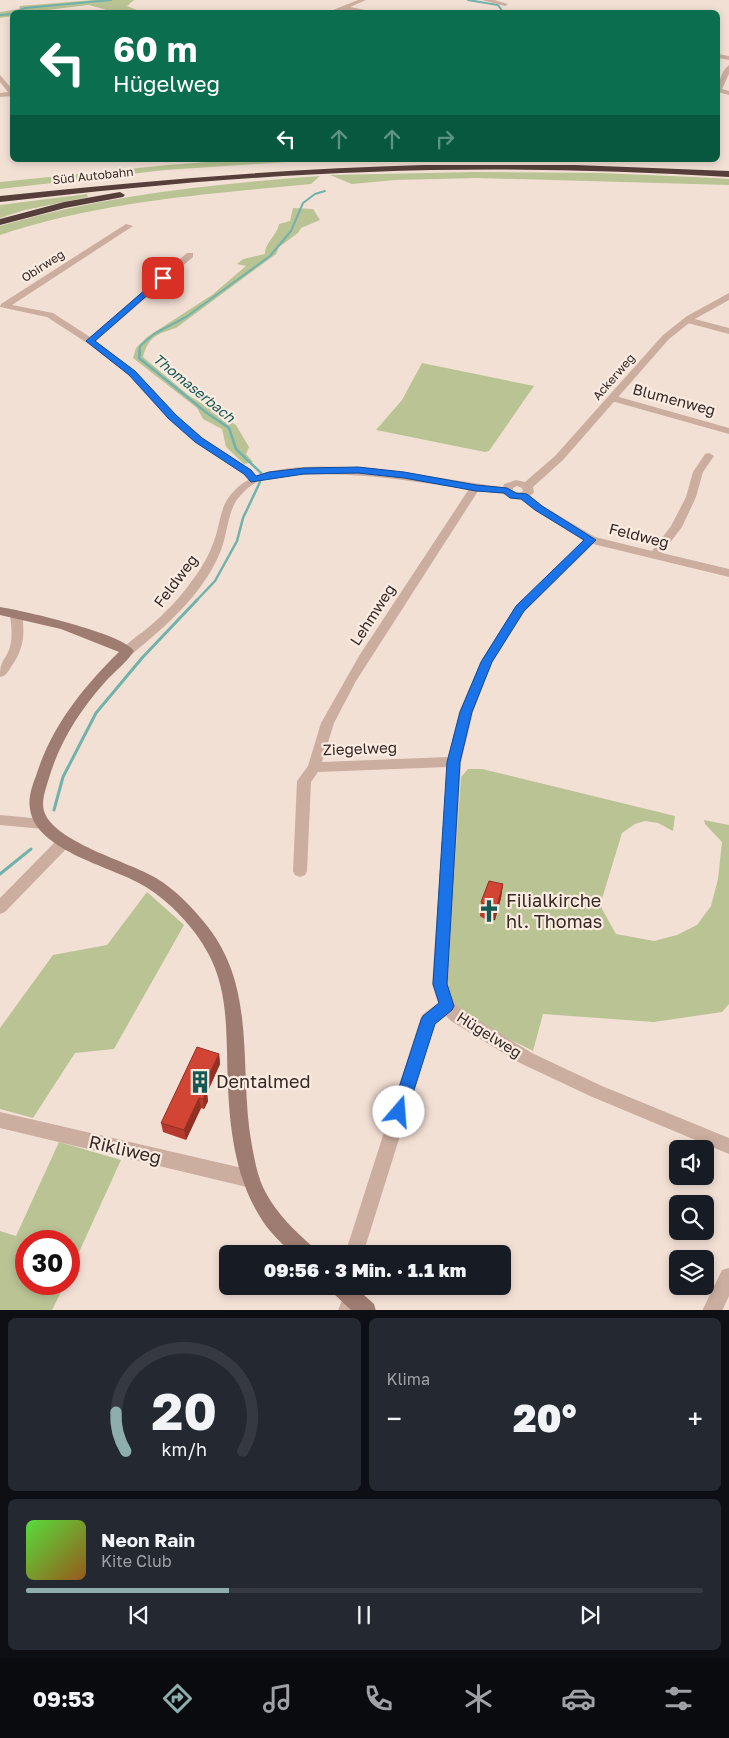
<!DOCTYPE html>
<html lang="de">
<head>
<meta charset="utf-8">
<style>
	:root { --surface:#171b24; --page:#242831; --text:#f1f3f6; --muted:#9ea1a6; --line:#363941; --accent:#8eaead }
	body { margin:0; font-family:"Golos Text",sans-serif; background:var(--page); color:var(--text); height:100vh; display:flex; flex-direction:column; font-size:19px; white-space:nowrap }
	* { box-sizing:border-box; margin:0 }
	p { font-size:16px; color:var(--muted) }
	.icon { flex:none; width:28px; height:28px; fill:none; stroke:currentColor; stroke-width:2; stroke-linecap:round; stroke-linejoin:round }
	.map { position:relative; height:1310px; overflow:hidden }
	.panel { display:flex; flex-direction:column; gap:8px; padding:8px; background:#0d0f14; flex:1 }
	.panel>* { flex:none }
	.hud { position:absolute; left:10px; top:10px; width:710px; height:152px; border-radius:8px; box-shadow:0 2px 8px #0003; background:#0b6e4f; color:#fff; overflow:hidden }
	.fabs { position:absolute; left:669px; top:1140px; display:grid; gap:10px }
	.fabs a { display:grid; place-items:center; width:45px; height:45px; border-radius:8px; background:var(--surface); box-shadow:0 2px 8px #0003; font-size:25px }
	.speed { position:absolute; left:15px; top:1230px; display:flex; gap:10px; font-size:25px; font-weight:700; text-align:center }
	.speed>* { display:grid; place-content:center; width:65px; height:65px; border-radius:50%; background:var(--surface); box-shadow:0 2px 8px #0003; line-height:1 }
	.speed .limit { border:8px solid #d22; background:#fff; color:#111 }
	.pin { position:absolute; display:grid; place-items:center; width:42px; height:42px; color:#fff; margin:-21px; border-radius:10px; box-shadow:0 2px 8px #0006 }
	.me { position:absolute; width:55px; margin:-28px; rotate:18deg; stroke-linejoin:round; filter:drop-shadow(0 0 4px #0008) }
	.turn { display:flex; align-items:center; gap:18px; height:105px; padding:0 20px; font-size:22px }
	.turn .icon { width:65px; height:65px; stroke-width:2.5 }
	.turn b { display:block; font-size:35px; line-height:42px }
	.lanes { display:flex; align-items:center; height:48px; padding:0 20px; background:#0003; justify-content:center; gap:25px; direction:ltr }
	.lanes .off { opacity:.35 }
	.big { font-size:38px; font-weight:800; line-height:1.1 }
	.panel .tile { flex:1; display:flex; flex-direction:column; justify-content:center; gap:8px; min-width:0; padding:0 18px; border-radius:8px; background:var(--page) }
	.panel .dial { align-items:center; gap:0 }
	.dial svg { height:130px; overflow:visible; fill:none; stroke:var(--line); stroke-width:7; stroke-linecap:round; text-anchor:middle }
	.dial text { fill:var(--text); stroke:none }
	.song { display:flex; align-items:center; gap:15px }
	.cover { width:60px; height:60px; border-radius:8px; background:linear-gradient(135deg,hsl(110 70% 55%),hsl(30 70% 35%)) }
	.played { height:5px; border-radius:2px; background:linear-gradient(90deg,var(--accent) 30%,var(--line) 30%) }
	.keys { display:flex; justify-content:space-around; direction:ltr }
	.heat { display:flex; justify-content:space-between; align-items:center; font-size:28px; direction:ltr }
	.panel .tiles { flex:1; display:grid; gap:8px; grid-template-columns:1fr 1fr }
	.tile:last-child { grid-column:span 2 }
	.trip { position:absolute; left:219px; top:1245px; width:292px; height:50px; border-radius:8px; background:var(--surface); box-shadow:0 2px 8px #0003; font-weight:800; line-height:50px; text-align:center }
	.tab-bar { display:flex; height:80px; justify-content:space-around; align-items:center; background:#090b0e; color:var(--muted) }
	.tab-bar .icon { width:35px; height:35px }
	.tab-bar .current { color:var(--accent) }
	.tab-bar b { font-size:22px; color:var(--text) }
	.map>svg:first-child { display:block }
	.green { fill:#b9c394 }
	.lines { fill:none; stroke-linecap:round; stroke-linejoin:round }
	.stream-far2 { stroke:#71b2ac; stroke-width:2 }
	.stream-far1 { stroke:#71b2ac; stroke-width:2.5 }
	.stream { stroke:#71b2ac; stroke-width:3 }
	.minor { fill:#cbaea0; fill-rule:evenodd }
	.tertiary { fill:#cbaea0; fill-rule:evenodd }
	.secondary { fill:#9f7c72; fill-rule:evenodd }
	.motorway { fill:#563f3a; fill-rule:evenodd }
	.wall { fill:#b53a2d }
	.shaded-wall { fill:#933024 }
	.building { fill:#d24434; stroke:#933024 }
	.route { fill:#1a73e8; stroke:#114b97 }
	.labels { text-anchor:middle; stroke-width:4.5; stroke-linejoin:round; paint-order:stroke }
	.far-street-label { font-size:12px; fill:#352724; stroke:#faebe1 }
	.far-water-label { font-size:14px; font-style:italic; fill:#165954; stroke:#faebe1 }
	.street-label { font-size:15px; fill:#352724; stroke:#faebe1 }
	.near-poi-label { font-size:18px; fill:#352724; stroke:#faebe1; text-anchor:start }
	.near-street-label { font-size:18px; fill:#352724; stroke:#faebe1 }
</style>
</head>
<body>
<div class="map">
<svg width="729" height="1311" viewBox="0 0 729 1311">
	<rect width="100%" height="100%" fill="#f3e0d5"/>
	<!-- green -->
	<g class="green">
		<polygon points="93,0 134,0 127,6 142,12 114,12 89,5 30,12 12,12 12,16 0,18 0,12 19,9 20,6"/>
		<polygon points="234,160 317,160 165,170 0,189 0,182 168,165"/>
		<polygon points="474,172 601,173 716,178 729,179 729,185 477,178 395,180 352,184 330,175"/>
		<path d="M320,176L311,184C207,194 100,201 0,235V226L7,224C109,195 214,184 320,176Z"/>
		<polygon points="87,194 88,197 25,210 0,218 0,205"/>
		<path d="M293,208L313,209L320,220L301,228L298,233L279,247L276,254L176,328C157,334 148,337 143,357L188,395L236,425L249,447L246,454L253,462L244,464L226,447L222,429L203,419L197,408L133,358L136,348L147,337L212,295L246,266L237,264L243,259L265,254C265,242 277,236 279,224L290,221Z"/>
		<polygon points="422,363 534,386 489,451 485,452 376,430 402,400"/>
		<path d="M468,769H482L675,816L673,831L658,823L645,821L635,824L622,833L601,902L602,909L616,934L654,941L677,935L697,925L711,906L718,879L722,842L705,824L704,820L729,825V1004L722,1012L654,1022L543,1014L533,1051C511,1039 472,1025 456,1006C449,997 449,986 447,976L461,777Z"/>
		<polygon points="147,892 184,925 114,1049 75,1053 33,1118 0,1109 0,1028 53,955 107,945"/>
		<polygon points="59,1142 121,1160 69,1274 69,1241 26,1241 26,1284 65,1284 52,1310 0,1310 0,1231 16,1236"/>
	</g>
	<g class="lines">
		<!-- stream-far2 -->
		<g class="stream-far2">
			<polyline points="468,0 498,5 503,12"/>
			<polyline points="17,12 25,8 111,0"/>
			<polyline points="0,15 12,14"/>
			<polyline points="139,353 140,346 154,334 186,317 270,256 291,231 303,203 315,194 325,191"/>
		</g>
		<!-- stream-far1 -->
		<g class="stream-far1">
			<polyline points="140,351 139,358 207,413 229,428 236,449 261,473"/>
			<polyline points="196,601 215,581 237,541 243,518 260,482"/>
		</g>
		<!-- stream -->
		<g class="stream">
			<polyline points="54,810 63,777 96,713 142,658 197,600"/>
			<polyline points="0,874 31,849"/>
		</g>
		<!-- minor -->
		<g class="minor">
			<polygon points="358,0 366,0 350,7 376,12 343,10 335,12 328,12"/>
			<polygon points="482,0 494,0 508,4 505,6"/>
			<polygon points="718,54 729,56 729,60 718,58"/>
			<path d="M729,65V74L722,89L729,91V95L718,92C718,83 722,70 729,65Z"/>
			<polygon points="0,75 12,89 12,96 0,97 0,93 8,92 0,82"/>
			<polygon points="126,224 133,226 12,305 53,313 90,337 187,253 193,253 193,257 96,341 135,371 176,415 203,438 251,470 259,479 258,481 250,481 243,474 195,442 168,419 129,375 87,343 47,317 0,307 1,304"/>
			<polygon points="687,317 729,328 729,334 684,322 682,320"/>
			<polygon points="612,395 729,428 729,434 608,400 607,398"/>
			<polygon points="709,453 714,456 703,472 696,497 682,527 662,553 729,569 729,577 593,544 524,612 492,662 473,712 461,762 448,984 454,1002 463,1011 532,1053 602,1086 729,1138 729,1154 590,1096 520,1063 451,1021 446,1016 435,1024 363,1254 345,1254 420,1020 422,1015 438,1003 432,984 447,767 318,772 311,782 307,871 305,875 300,877 295,875 293,871 297,781 308,766 321,723 359,656 471,486 479,486 480,488 356,681 334,723 322,762 448,757 459,712 482,659 516,606 584,541 535,510 520,498 519,496 520,494 528,494 543,506 595,537 652,551 671,526 686,497 693,472 705,454"/>
			<path d="M16,610L22,614C25,635 24,649 11,667C8,672 6,676 0,677C0,659 5,662 10,647C13,636 11,625 10,614Z"/>
			<polygon points="0,815 43,819 48,820 50,824 48,828 43,829 0,825"/>
			<polygon points="64,836 69,838 71,842 69,846 5,912 0,914 0,898 59,838"/>
			<polygon points="0,1112 251,1170 257,1173 260,1179 257,1185 251,1188 0,1128"/>
			<polygon points="729,1268 729,1296 722,1311 702,1311 722,1270"/>
			<polygon points="352,1289 359,1291 361,1298 357,1311 338,1311 345,1291"/>
		</g>
		<!-- tertiary -->
		<path class="tertiary" d="M729,293V300L693,320L669,339L563,460L533,487L534,492C526,502 513,501 503,494C435,486 369,471 300,475C287,476 271,476 259,481C250,485 242,493 236,501C227,516 227,538 219,555C201,596 166,626 132,654L128,655L122,651C128,641 141,634 150,626C165,613 180,598 191,582C202,568 211,552 216,535C221,518 221,504 234,491C277,442 442,481 503,487L504,484L516,480L525,482L555,456L663,335L687,316ZM517,486L522,488L523,491L519,493L513,491V488Z"/>
		<!-- secondary -->
		<g class="secondary">
			<path d="M0,607C24,611 122,633 134,651C127,662 115,671 106,681C80,710 60,741 49,778C46,788 41,801 44,811C53,842 130,862 156,878C176,890 194,909 208,927C258,991 238,1072 252,1146C255,1162 258,1179 266,1193C277,1214 295,1231 313,1247L315,1254H292C282,1243 270,1233 262,1220C230,1171 228,1108 227,1052C226,1016 225,985 208,953C194,927 170,902 146,887C115,867 36,852 30,809C28,798 32,786 36,776C51,727 83,687 119,652L61,629L0,615Z"/>
			<polygon points="331,1286 354,1286 374,1304 376,1311 352,1311 333,1293"/>
		</g>
		<!-- motorway -->
		<g class="motorway">
			<path d="M423,165H576L729,171V177C609,170 489,167 370,172C246,176 123,188 0,202V196C141,181 281,169 423,165Z"/>
			<polygon points="120,192 125,195 123,197 65,208 0,225 0,219 64,202"/>
		</g>
	</g>
	<!-- wall -->
	<g class="wall">
		<polygon points="503,884 501,898 495,920 488,921 480,916 481,902"/>
		<polygon points="219,1054 220,1064 207,1093 208,1101 204,1109 201,1108 186,1140 163,1132 161,1123"/>
	</g>
	<!-- shaded-wall -->
	<g class="shaded-wall">
		<polygon points="503,884 501,898 495,920 488,921 490,908"/>
		<polygon points="219,1054 220,1064 207,1093 208,1101 204,1109 202,1089"/>
		<polygon points="199,1098 201,1108 186,1140 184,1130"/>
	</g>
	<!-- building -->
	<g class="building">
		<polygon points="489,881 503,884 497,906 490,908 481,902"/>
		<polygon points="197,1047 219,1054 202,1089 207,1091 203,1099 199,1098 184,1130 161,1123"/>
	</g>
	<!-- route -->
	<polygon class="route" points="161,276 167,278 95,341 135,371 176,415 202,438 251,470 256,476 269,472 304,468 358,467 404,472 476,485 507,488 516,493 527,494 542,506 596,540 524,611 492,662 472,712 460,762 447,984 454,1006 452,1010 435,1024 407,1112 405,1117 399,1119 394,1117 391,1112 421,1020 423,1016 439,1003 433,984 447,762 460,712 481,662 516,606 584,540 535,510 521,499 510,498 504,493 476,491 404,478 358,473 304,474 251,482 244,474 195,442 169,419 129,375 86,341"/>
	<!-- icons -->
	<defs>
		<symbol id="church-bare" viewBox="-9 -9 18 18"><path d="M-1.2-6h2.4v3.5h3.3v2.4h-3.3V6h-2.4V-.1h-3.3v-2.4h3.3Z" fill="#165954" stroke="#faebe1" stroke-width="2.5" paint-order="stroke"/></symbol>
		<symbol id="building-bare" viewBox="-9 -9 18 18"><path d="M-4-6H4V6H1V3H-1V6H-4ZM-2.5-4.3h1.7v1.8h-1.7ZM.8-4.3h1.7v1.8H.8ZM-2.5-1h1.7V.8h-1.7ZM.8-1h1.7V.8H.8Z" fill="#165954" stroke="#faebe1" stroke-width="2.5" paint-order="stroke"/></symbol>
	</defs>
	<g fill-rule="evenodd">
		<use href="#church-bare" x="473" y="895" width="32" height="32"/>
		<use href="#building-bare" x="184" y="1066" width="32" height="32"/>
	</g>
	<g class="labels">
		<!-- far-street labels -->
		<g class="far-street-label">
			<text transform="translate(93 176) rotate(-6)" y="4">Süd Autobahn</text>
			<text transform="translate(43 266) rotate(-33)" y="4">Obirweg</text>
			<text transform="translate(614 377) rotate(-49)" y="4">Ackerweg</text>
		</g>
		<!-- far-water labels -->
		<g class="far-water-label">
			<text transform="translate(194 388) rotate(39)" y="5">Thomaserbach</text>
		</g>
		<!-- street labels -->
		<g class="street-label">
			<text transform="translate(674 400) rotate(15)" y="5">Blumenweg</text>
			<text transform="translate(639 536) rotate(14)" y="5">Feldweg</text>
			<text transform="translate(176 581) rotate(-53)" y="5">Feldweg</text>
			<text transform="translate(373 615) rotate(-57)" y="5">Lehmweg</text>
			<text transform="translate(360 749) rotate(-2)" y="5">Ziegelweg</text>
			<text transform="translate(489 1035) rotate(32)" y="5">Hügelweg</text>
		</g>
		<!-- near-poi labels -->
		<g class="near-poi-label">
			<text x="506" y="907">Filialkirche<tspan x="506" dy="21">hl. Thomas</tspan></text>
			<text x="216" y="1088">Dentalmed</text>
		</g>
		<!-- near-street labels -->
		<g class="near-street-label">
			<text transform="translate(125 1150) rotate(13)" y="6">Rikliweg</text>
		</g>
	</g>
</svg>
<div class="fabs">
<a><svg class="icon" aria-label="sound" viewBox="0 0 24 24"><path d="M4 9h4l5-4v14l-5-4H4zM17 9q2 3 0 6"/></svg></a>
<a><svg class="icon" aria-label="search" viewBox="0 0 24 24"><circle cx="10" cy="10" r="6"/><path d="M15 15l6 6"/></svg></a>
<a><svg class="icon" aria-label="layers" viewBox="0 0 24 24"><path d="M12 4l9 5-9 5-9-5zM3 14l9 5 9-5"/></svg></a>
</div>
<div class="speed"><div class="limit">30</div></div>
<div class="pin" style="left:163px;top:278px;background:#d93025"><svg class="icon" aria-label="arrive" viewBox="0 0 24 24"><path d="M6 21V4h12l-3 4 3 4H6"/></svg></div>
<svg class="me" style="left:399px;top:1112px" viewBox="-20 -20 40 40"><circle r="19" fill="#fff"/><path d="M0-13L10 11 0 6-10 11z" fill="#1a73e8"/></svg>
<div class="trip">09:56 · 3 Min. · 1.1 km</div>
<div class="hud">
<div class="turn"><svg class="icon" aria-label="left" viewBox="0 0 24 24"><path d="M17 20v-9H6M10 6l-5 5 5 5"/></svg><div><b>60 m</b>Hügelweg</div></div>
<div class="lanes"><svg class="icon" aria-label="left" viewBox="0 0 24 24"><path d="M17 20v-9H6M10 6l-5 5 5 5"/></svg><svg class="icon off" aria-label="ahead" viewBox="0 0 24 24"><path d="M12 20V5M6 11l6-6 6 6"/></svg><svg class="icon off" aria-label="ahead" viewBox="0 0 24 24"><path d="M12 20V5M6 11l6-6 6 6"/></svg><svg class="icon off" aria-label="right" viewBox="0 0 24 24"><path d="M7 20v-9h11M14 6l5 5-5 5"/></svg></div>
</div>
</div>
<section class="panel">
<div class="tiles">
<div class="tile dial"><svg viewBox="0 0 100 80">
<path d="M14 69A42 42 0 1 1 86 69"/>
<path d="M14 69A42 42 0 0 1 8 45" stroke="#8eaead"/>
<text x="50" y="56" font-size="32" font-weight="700">20</text>
<text x="50" y="72" font-size="11">km/h</text>
</svg></div>
<div class="tile"><p>Klima</p>
<div class="heat"><a>−</a><b class="big">20°</b><a>+</a></div>
</div>
<div class="tile">
<div class="song"><i class="cover"></i><div><b>Neon Rain</b><p>Kite Club</p></div></div>
<div class="played"></div>
<div class="keys"><svg class="icon" aria-label="previous" viewBox="0 0 24 24"><path d="M18 5L8 12l10 7zM5 5v14"/></svg><svg class="icon" aria-label="pause" viewBox="0 0 24 24"><path d="M8 5v14M16 5v14"/></svg><svg class="icon" aria-label="next" viewBox="0 0 24 24"><path d="M6 5l10 7-10 7zM19 5v14"/></svg></div>
</div>
</div>
</section>
<nav class="tab-bar">
<b>09:53</b>
<svg class="icon current" aria-label="directions" viewBox="0 0 24 24"><path d="M12 3l9 9-9 9-9-9zM9 14v-3h6M13 9l2 2-2 2"/></svg>
<svg class="icon" aria-label="music" viewBox="0 0 24 24"><path d="M9 18V5l10-2v13"/><circle cx="6" cy="18" r="3"/><circle cx="16" cy="16" r="3"/></svg>
<svg class="icon" aria-label="phone" viewBox="0 0 24 24"><path d="M5 4h4l2 5-3 2q2 4 5 5l2-3 5 2v4C11 20 4 13 5 4z"/></svg>
<svg class="icon" aria-label="climate" viewBox="0 0 24 24"><path d="M12 3v18M4 7l16 10M4 17L20 7"/></svg>
<svg class="icon" aria-label="car" viewBox="0 0 24 24"><path d="M5 17H2v-5l4-1 3-4h7l3 4 3 1v5h-3M9 17h6M6 11h13"/><circle cx="7" cy="17" r="2"/><circle cx="17" cy="17" r="2"/></svg>
<svg class="icon" aria-label="filters" viewBox="0 0 24 24"><path d="M4 7h16M4 17h16"/><circle cx="9" cy="7" r="2"/><circle cx="15" cy="17" r="2"/></svg>
</nav>
</body>
</html>
